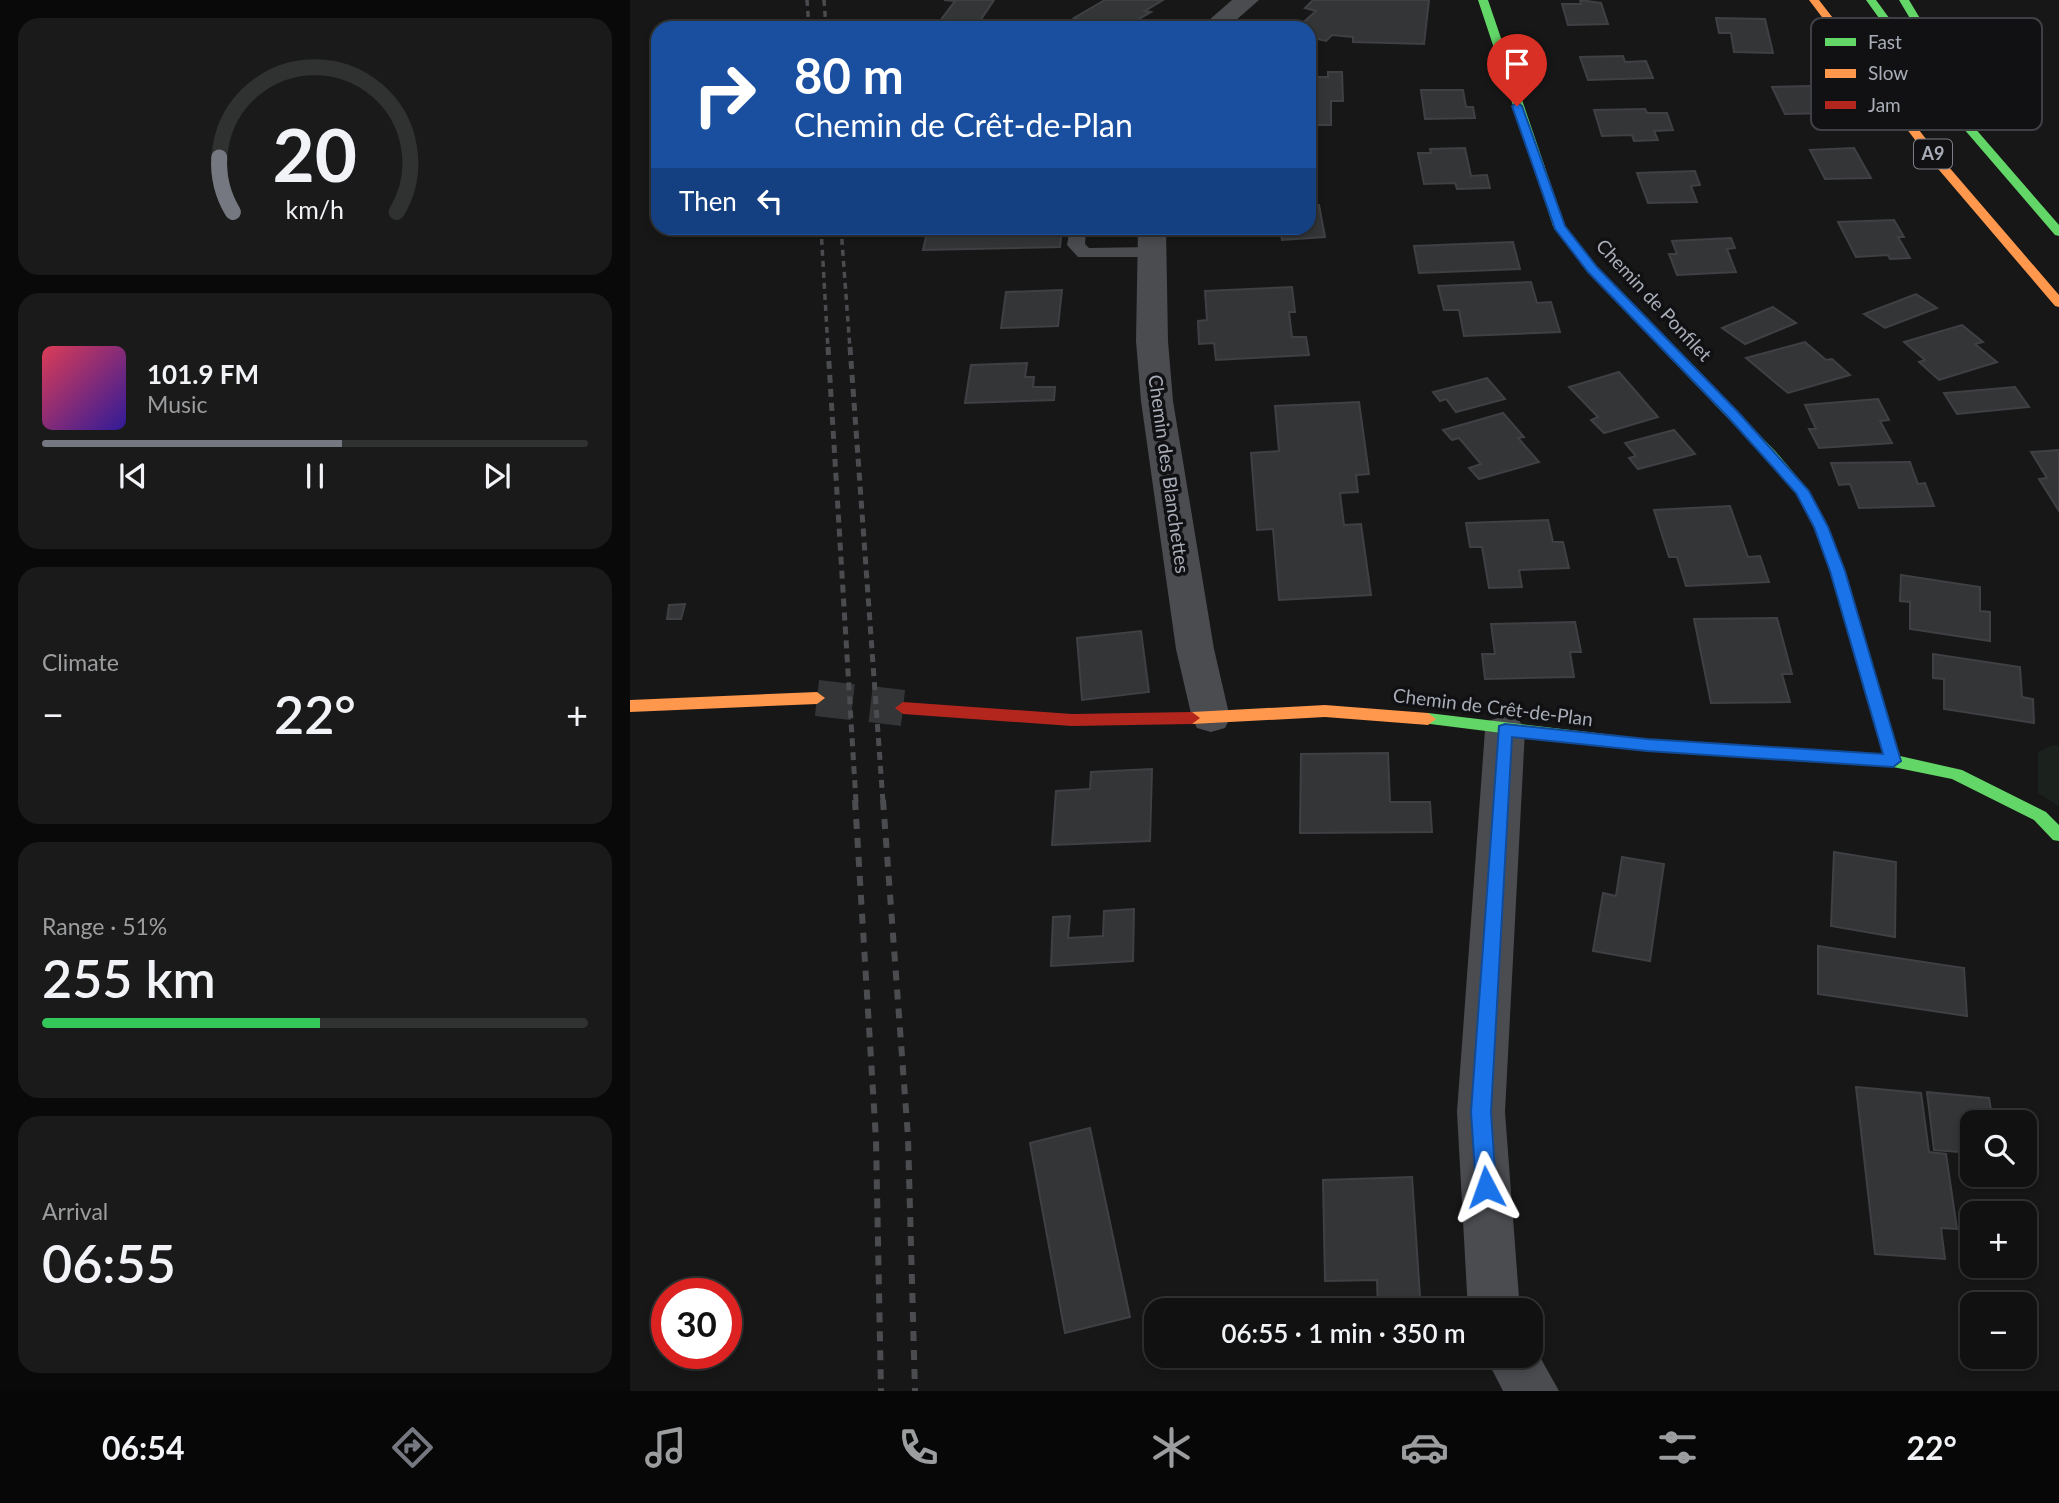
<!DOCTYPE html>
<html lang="en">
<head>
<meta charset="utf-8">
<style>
	:root { --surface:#111; --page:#1a1a1a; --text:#f1f3f6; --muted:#9c9d9f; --line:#303131; --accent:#757880 }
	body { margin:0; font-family:Lato,sans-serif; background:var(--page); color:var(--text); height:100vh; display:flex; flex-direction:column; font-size:26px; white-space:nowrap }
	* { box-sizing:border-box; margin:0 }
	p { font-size:23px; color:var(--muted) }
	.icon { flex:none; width:38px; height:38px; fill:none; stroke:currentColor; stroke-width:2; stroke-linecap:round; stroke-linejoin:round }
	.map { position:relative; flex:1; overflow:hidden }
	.sheet { display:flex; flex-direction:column; gap:18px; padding:18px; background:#090909; width:630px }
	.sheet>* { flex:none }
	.top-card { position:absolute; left:21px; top:21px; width:665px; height:214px; border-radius:21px; box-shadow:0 4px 10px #0003,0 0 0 2px var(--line); background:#1a4fa0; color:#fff; overflow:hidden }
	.controls { position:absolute; left:1330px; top:1110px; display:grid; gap:14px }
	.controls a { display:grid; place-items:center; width:77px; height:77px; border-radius:14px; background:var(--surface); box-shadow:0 4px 10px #0003,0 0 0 2px var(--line); font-size:35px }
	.speed { position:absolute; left:21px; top:1278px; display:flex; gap:14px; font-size:35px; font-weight:700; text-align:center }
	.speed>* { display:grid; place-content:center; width:91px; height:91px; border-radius:50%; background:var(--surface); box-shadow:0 4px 10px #0003,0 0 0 2px var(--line); line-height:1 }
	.speed .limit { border:10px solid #d22; background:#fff; color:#111 }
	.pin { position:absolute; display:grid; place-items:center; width:60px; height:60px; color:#fff; margin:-72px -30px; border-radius:50% 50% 50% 0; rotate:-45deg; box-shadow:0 0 7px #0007 }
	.pin .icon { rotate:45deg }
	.me { position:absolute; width:77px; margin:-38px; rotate:356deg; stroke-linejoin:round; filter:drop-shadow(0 0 5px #0008) }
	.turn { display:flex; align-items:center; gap:24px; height:147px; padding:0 28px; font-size:32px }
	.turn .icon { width:91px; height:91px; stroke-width:2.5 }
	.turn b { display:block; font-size:49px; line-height:60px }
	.then { display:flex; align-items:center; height:66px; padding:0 28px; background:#0003; gap:14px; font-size:26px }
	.big { font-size:52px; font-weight:600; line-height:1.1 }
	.sheet .card { flex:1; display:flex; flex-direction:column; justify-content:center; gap:10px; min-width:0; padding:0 24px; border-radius:21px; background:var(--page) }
	.sheet .dial { align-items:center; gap:0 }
	.dial svg { height:182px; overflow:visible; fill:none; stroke:var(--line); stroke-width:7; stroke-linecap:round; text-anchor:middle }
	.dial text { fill:var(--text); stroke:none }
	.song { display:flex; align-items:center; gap:21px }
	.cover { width:84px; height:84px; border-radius:10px; background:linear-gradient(135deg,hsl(350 70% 55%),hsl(250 70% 35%)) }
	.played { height:7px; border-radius:4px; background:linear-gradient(90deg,var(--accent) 55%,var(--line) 55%) }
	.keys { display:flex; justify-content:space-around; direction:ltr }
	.heat { display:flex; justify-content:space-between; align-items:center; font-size:38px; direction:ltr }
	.charge { height:10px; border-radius:5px; background:linear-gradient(90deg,#34c759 51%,var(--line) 0) }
	.trip { position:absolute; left:514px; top:1298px; width:399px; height:70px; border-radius:21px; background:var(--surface); box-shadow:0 4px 10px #0003,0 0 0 2px var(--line); font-weight:600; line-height:70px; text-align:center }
	.menu { display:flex; height:112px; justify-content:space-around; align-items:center; background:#070707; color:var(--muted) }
	.menu .icon { width:49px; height:49px }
	.menu .selected { color:var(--accent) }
	.menu b { font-size:32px; color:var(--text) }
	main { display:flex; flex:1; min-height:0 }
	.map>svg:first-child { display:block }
	.green { fill:#1b211c }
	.building { fill:#343537; stroke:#3f4043; stroke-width:2 }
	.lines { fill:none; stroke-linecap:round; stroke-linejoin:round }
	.secondary-tunnel { stroke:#343537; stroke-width:36; stroke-dasharray:36 18; stroke-linecap:butt }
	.lane { fill:#4b4c50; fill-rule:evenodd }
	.street { fill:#4b4c50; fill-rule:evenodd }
	.fast { fill:#63d668; fill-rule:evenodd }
	.slow { fill:#ff974d; fill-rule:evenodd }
	.jam { fill:#b3261e; fill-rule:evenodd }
	.rail-far2 { stroke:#4b4c4f; stroke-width:3.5; stroke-dasharray:6 5; stroke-linecap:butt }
	.rail-far1 { stroke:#4b4c4f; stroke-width:5; stroke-dasharray:8 6; stroke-linecap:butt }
	.rail { stroke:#4b4c4f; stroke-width:6; stroke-dasharray:10 9; stroke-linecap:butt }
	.route { fill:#1a73e8; stroke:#114b97; stroke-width:2 }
	.labels { text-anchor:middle; stroke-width:7; stroke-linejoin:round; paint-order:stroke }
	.shield { fill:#111113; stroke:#7b7e86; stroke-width:2 }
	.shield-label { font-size:18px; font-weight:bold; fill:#a8adb8 }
	.street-label { font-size:19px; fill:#a8adb8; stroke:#111113 }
	.key { fill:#111113; stroke:#3e4045; stroke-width:2 }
	.key-label { font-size:19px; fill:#a8adb8 }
</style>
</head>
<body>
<main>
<section class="sheet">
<div class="card dial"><svg viewBox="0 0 100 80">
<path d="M14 69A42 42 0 1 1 86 69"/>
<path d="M14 69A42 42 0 0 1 8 45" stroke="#757880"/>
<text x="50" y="56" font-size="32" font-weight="700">20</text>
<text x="50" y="72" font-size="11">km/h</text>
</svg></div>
<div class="card">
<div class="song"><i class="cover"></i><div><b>101.9 FM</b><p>Music</p></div></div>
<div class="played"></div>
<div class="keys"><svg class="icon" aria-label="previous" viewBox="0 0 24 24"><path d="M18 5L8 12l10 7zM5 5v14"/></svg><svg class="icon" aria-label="pause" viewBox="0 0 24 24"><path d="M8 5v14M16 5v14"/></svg><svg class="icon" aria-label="next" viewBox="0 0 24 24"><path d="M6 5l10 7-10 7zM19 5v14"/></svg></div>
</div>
<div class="card"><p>Climate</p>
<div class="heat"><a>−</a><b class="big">22°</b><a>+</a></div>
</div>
<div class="card"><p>Range · 51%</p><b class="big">255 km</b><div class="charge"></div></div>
<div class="card"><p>Arrival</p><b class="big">06:55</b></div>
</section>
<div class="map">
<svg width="1429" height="1391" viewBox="0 0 1429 1391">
	<rect width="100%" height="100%" fill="#171717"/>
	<!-- green -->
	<polygon class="green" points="1424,745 1429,746 1429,806 1408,793 1408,752"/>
	<!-- building -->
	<g class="building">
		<polygon points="314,0 364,0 348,24 310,21 325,1"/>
		<polygon points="475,0 533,0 515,11 521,12 493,28 474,28 444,18"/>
		<polygon points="683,0 799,0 794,44 723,42 723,37 702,35 696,41 679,37 679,28 667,28 686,11 675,8"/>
		<polygon points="950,0 971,3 978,24 938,25 932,4 951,4"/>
		<polygon points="1086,18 1135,19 1143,53 1104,52 1101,33 1089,33"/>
		<polygon points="993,56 995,62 1016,61 1023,78 958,80 950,57"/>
		<polygon points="698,72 712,72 713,101 701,101 701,125 679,125 679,77 698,77"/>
		<polygon points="1180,86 1196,113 1155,114 1142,87"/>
		<polygon points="791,90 833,90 836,107 843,107 845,118 795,119"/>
		<polygon points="1015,109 1017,113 1037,113 1043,130 1024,131 1028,140 1004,141 1002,135 972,136 964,110"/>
		<polygon points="835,148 841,176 857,175 860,188 827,189 825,183 794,184 788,153 801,153 800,149"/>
		<polygon points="1224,148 1241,178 1195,179 1180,150"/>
		<polygon points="1065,171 1070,185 1061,186 1067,202 1018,203 1007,173"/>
		<polygon points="679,205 689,205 695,237 652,240 650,228 679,228"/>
		<polygon points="1264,220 1274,237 1268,237 1280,258 1260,259 1258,255 1226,257 1208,222"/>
		<polygon points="298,228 432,228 430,247 293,250"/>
		<polygon points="1101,238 1105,248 1097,249 1106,272 1047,275 1039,254 1047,254 1042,241"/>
		<polygon points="883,242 890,269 789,273 784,246"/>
		<polygon points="901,282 907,303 921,302 930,332 834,336 829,310 814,310 808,286"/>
		<polygon points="662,287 665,312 659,312 662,337 676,337 679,355 586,360 584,343 569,344 568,321 577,320 575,291"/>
		<polygon points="432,290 428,326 371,328 376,292"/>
		<polygon points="1286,294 1307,308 1255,328 1234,314"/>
		<polygon points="1143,307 1166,323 1115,344 1092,328"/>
		<polygon points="1332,325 1353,342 1345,344 1367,362 1309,380 1289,362 1295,360 1274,342"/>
		<polygon points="1175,342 1196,360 1202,359 1220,375 1158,393 1116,358"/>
		<polygon points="397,363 395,377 404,377 403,387 425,387 424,400 335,403 341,365"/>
		<polygon points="989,372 1028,417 974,433 961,420 968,417 939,387"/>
		<polygon points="857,378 875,399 826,412 816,399 810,401 803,392"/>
		<polygon points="1385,387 1399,407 1327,414 1314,393"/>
		<polygon points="1248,399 1259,420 1250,421 1262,443 1189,448 1179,429 1186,429 1175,405"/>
		<polygon points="729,402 739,474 726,475 728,492 710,493 714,525 731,524 741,595 649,600 643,529 627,530 621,453 649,451 645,406"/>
		<polygon points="873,413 894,437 888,438 909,462 849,479 839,468 851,464 829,438 822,440 813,430"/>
		<polygon points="1044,430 1065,454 1008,469 999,458 1006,456 995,443"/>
		<polygon points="1429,450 1429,511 1409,479 1417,478 1401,452"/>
		<polygon points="1280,462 1288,484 1295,483 1304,506 1229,508 1220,484 1209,485 1201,463"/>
		<polygon points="1100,506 1118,557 1130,556 1139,582 1056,586 1047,557 1039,557 1024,510"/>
		<polygon points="918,520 923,542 933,542 939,568 889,570 892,587 859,588 852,547 840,547 836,523"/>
		<polygon points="1271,575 1350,587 1350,611 1360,612 1360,641 1280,629 1280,602 1270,601"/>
		<polygon points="55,604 51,619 37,619 39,605"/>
		<polygon points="1147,618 1162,674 1152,674 1160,702 1081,703 1064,619"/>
		<polygon points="945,622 951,652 940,652 944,677 855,679 852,654 865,654 861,624"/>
		<polygon points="511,631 519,692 452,700 447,638"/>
		<polygon points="1303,654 1390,667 1392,697 1403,699 1404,723 1314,709 1314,679 1303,678"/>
		<polygon points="758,753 760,802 800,802 802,832 670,833 671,754"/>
		<polygon points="522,769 520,841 422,845 426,791 460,789 461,772"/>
		<polygon points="1204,852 1266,862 1265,937 1201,926"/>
		<polygon points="992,857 1034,864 1020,961 963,951 973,893 986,896"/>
		<polygon points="504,909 503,961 421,966 423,917 440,916 438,938 473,936 474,911"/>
		<polygon points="1188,946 1334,968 1337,1016 1188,994"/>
		<polygon points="1226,1087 1291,1093 1299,1152 1316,1154 1327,1229 1311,1228 1315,1259 1245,1254"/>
		<polygon points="1297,1092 1359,1098 1363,1122 1342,1122 1342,1153 1304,1150"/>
		<polygon points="460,1128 500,1317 435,1333 400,1143"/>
		<polygon points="782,1177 791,1311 748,1311 747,1280 695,1281 693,1180"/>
	</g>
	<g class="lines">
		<!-- secondary-tunnel -->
		<polyline class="secondary-tunnel" points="187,698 273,708"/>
		<!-- lane -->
		<polygon class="lane" points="440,228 456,228 455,244 459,248 521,247 530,252 521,257 448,257 437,245"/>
		<!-- street -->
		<g class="street">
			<polygon points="602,0 629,0 597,28 570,28"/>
			<polygon points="508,228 536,228 538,341 543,401 584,649 600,718 595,728 581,732 567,728 562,718 546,649 511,401 506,341"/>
			<polygon points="875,716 889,720 895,730 875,1112 890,1311 838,1311 827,1112 855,730 861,720"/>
			<polygon points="901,1341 929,1391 873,1391 855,1356 901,1356"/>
		</g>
		<!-- fast -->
		<g class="fast">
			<polygon points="848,0 858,0 935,226 966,266 1146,452 1179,491 1198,528 1214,571 1270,756 1332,770 1416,812 1429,825 1429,841 1423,840 1404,820 1322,779 1263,767 1017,751 792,723 790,719 792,715 798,713 1017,739 1253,754 1200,571 1184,528 1166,493 1136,458 958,272 923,226"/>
			<polygon points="1236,0 1246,0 1311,89 1429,225 1429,236 1425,235 1303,93"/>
			<polygon points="1269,0 1279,0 1309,50 1308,52 1300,52"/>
		</g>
		<!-- slow -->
		<g class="slow">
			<polygon points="1179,0 1189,0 1306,152 1429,295 1429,307 1425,306 1298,157"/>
			<polygon points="187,692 195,698 187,704 0,712 0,700"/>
			<polygon points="695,705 798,713 806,719 798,725 695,717 562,724 554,718 562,712"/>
		</g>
		<!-- jam -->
		<polygon class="jam" points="273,702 442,714 562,712 570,718 562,724 442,726 273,714 265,708"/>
		<!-- rail-far2 -->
		<g class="rail-far2">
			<polyline points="177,0 179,28"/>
			<polyline points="194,0 196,28"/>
			<polyline points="191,228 198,349"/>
			<polyline points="211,228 220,349"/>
		</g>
		<!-- rail-far1 -->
		<g class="rail-far1">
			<polyline points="198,347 226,802"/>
			<polyline points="220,347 253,802"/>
		</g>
		<!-- rail -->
		<g class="rail">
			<polyline points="225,800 246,1140 251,1391"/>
			<polyline points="253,800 278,1137 285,1391"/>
		</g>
	</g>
	<!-- route -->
	<polygon class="route" points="887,102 892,106 935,226 967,267 1108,412 1179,491 1198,527 1215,571 1271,761 1263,767 1017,751 882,737 861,1112 866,1187 863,1193 856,1196 849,1193 846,1187 841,1112 869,726 875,724 1017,739 1253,754 1200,571 1184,527 1166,493 1098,417 958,272 925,229 882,106"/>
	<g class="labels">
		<!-- shield labels -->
		<rect class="shield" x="1284" y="139.5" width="38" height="29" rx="5"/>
		<g class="shield-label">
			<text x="1303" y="160">A9</text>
		</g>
		<!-- street labels -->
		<g class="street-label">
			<text transform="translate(1024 300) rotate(47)" y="7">Chemin de Ponfilet</text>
			<text transform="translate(539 474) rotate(82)" y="7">Chemin des Blanchettes</text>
			<text transform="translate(863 707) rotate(7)" y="7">Chemin de Crêt-de-Plan</text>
		</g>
	</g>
	<!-- legend -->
	<rect x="1181" y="18" width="231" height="112" rx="10" class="key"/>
	<rect x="1195" y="38" width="31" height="8" fill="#63d668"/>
	<rect x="1195" y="69" width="31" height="9" fill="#ff974d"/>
	<rect x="1195" y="101" width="31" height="8" fill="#b3261e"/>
	<g class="key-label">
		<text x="1238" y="49">Fast</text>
		<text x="1238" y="80">Slow</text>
		<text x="1238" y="112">Jam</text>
	</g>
</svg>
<div class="controls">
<a><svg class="icon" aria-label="search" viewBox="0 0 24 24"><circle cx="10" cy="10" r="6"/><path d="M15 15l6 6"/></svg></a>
<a>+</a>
<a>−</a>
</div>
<div class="speed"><div class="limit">30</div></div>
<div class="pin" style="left:887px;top:106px;background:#d93025"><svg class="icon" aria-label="arrive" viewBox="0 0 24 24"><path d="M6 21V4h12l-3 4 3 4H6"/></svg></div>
<svg class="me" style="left:856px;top:1187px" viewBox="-20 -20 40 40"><path d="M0-17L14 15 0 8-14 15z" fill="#1a73e8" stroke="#fff" stroke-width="4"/></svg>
<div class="trip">06:55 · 1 min · 350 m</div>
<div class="top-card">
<div class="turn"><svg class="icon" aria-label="right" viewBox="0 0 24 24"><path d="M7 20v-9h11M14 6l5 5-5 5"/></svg><div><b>80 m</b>Chemin de Crêt-de-Plan</div></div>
<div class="then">Then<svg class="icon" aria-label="left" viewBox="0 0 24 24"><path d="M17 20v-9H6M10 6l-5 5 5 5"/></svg></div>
</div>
</div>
</main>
<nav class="menu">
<b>06:54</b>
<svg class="icon selected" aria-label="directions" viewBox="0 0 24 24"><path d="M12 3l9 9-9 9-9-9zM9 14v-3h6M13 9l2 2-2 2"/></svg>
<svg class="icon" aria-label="music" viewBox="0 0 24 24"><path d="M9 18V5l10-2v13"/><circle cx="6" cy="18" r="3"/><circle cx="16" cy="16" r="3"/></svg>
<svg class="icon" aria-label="phone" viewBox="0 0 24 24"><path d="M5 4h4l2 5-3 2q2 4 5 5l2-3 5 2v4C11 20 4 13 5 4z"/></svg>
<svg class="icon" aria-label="climate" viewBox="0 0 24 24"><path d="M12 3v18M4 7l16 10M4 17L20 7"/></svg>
<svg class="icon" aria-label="car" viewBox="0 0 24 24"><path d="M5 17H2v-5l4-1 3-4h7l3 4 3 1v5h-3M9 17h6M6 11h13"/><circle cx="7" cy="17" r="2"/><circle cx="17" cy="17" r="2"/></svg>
<svg class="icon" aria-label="filters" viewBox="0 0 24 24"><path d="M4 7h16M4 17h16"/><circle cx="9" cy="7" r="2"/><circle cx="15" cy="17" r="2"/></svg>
<b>22°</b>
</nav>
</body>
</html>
